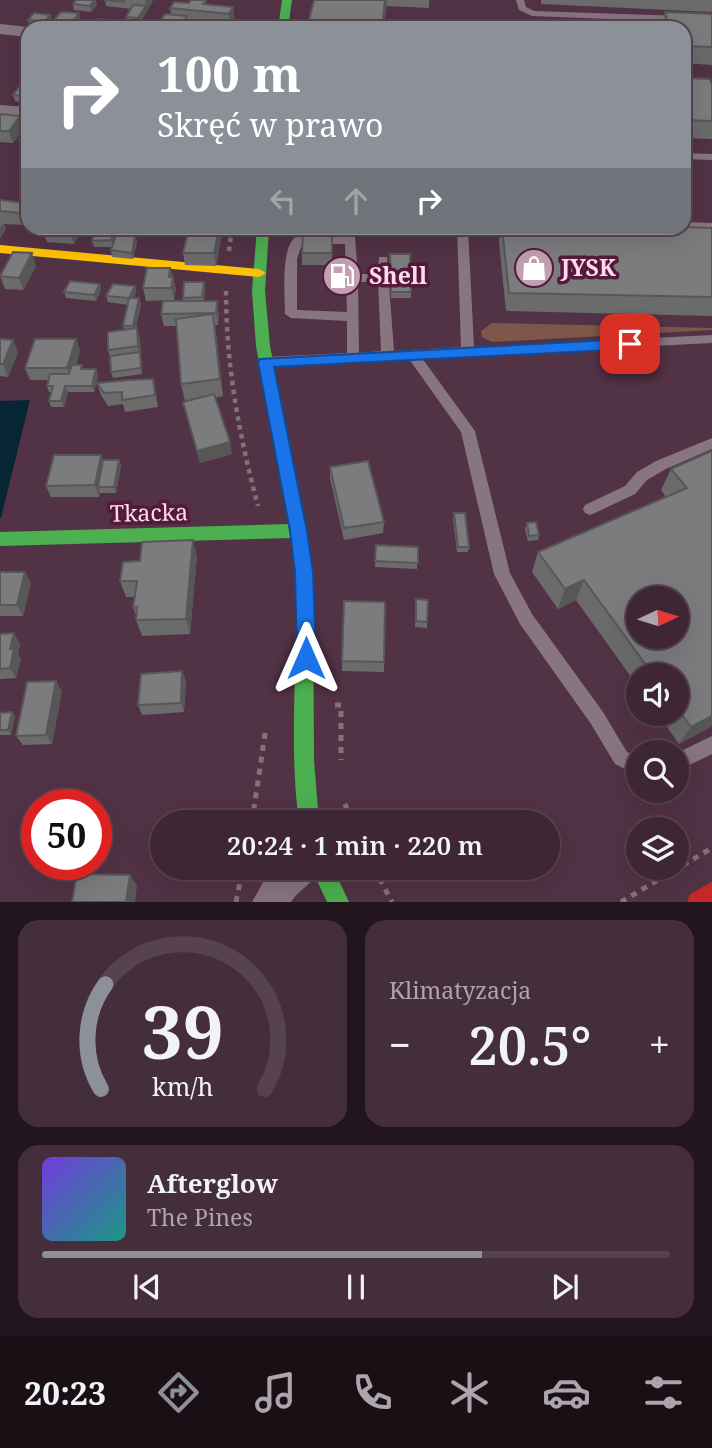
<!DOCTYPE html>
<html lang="pl">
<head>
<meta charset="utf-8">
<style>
	:root { --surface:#3e2634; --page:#452e3c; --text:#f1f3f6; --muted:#ada5ac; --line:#57434f; --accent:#8c9099 }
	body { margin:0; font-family:"Noto Serif",serif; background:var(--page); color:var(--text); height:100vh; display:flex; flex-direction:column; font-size:26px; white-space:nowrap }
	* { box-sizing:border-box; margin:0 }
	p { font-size:23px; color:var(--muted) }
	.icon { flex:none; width:38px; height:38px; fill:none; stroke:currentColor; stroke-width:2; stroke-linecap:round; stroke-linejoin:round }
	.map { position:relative; height:902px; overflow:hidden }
	.details { display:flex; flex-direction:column; gap:18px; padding:18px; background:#22151d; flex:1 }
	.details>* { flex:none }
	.hud { position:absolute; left:21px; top:21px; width:670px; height:214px; border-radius:21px; box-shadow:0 7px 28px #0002,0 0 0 2px var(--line); background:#8c9099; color:#fff; overflow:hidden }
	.needle { width:46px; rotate:86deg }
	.tools { position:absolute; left:626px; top:586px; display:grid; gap:14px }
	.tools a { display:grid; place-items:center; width:63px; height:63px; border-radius:50%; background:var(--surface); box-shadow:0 7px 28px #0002,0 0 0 2px var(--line); font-size:35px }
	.speed { position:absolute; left:21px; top:789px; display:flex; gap:14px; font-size:35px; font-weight:700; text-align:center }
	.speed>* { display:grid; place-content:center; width:91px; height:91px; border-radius:50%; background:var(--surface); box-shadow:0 7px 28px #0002,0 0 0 2px var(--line); line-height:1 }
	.speed .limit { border:10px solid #d22; background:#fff; color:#111 }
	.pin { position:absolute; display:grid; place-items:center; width:60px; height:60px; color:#fff; margin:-30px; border-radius:14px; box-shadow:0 4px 10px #0006 }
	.me { position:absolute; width:77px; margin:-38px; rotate:0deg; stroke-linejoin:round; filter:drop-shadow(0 0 5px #0008) }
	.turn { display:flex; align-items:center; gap:24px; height:147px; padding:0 21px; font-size:32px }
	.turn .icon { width:91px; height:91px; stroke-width:2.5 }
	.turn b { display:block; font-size:49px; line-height:60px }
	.lanes { display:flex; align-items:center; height:66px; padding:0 21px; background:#0003; justify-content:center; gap:35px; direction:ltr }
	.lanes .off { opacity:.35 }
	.big { font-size:52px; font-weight:600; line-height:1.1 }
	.details .card { flex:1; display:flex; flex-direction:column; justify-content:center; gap:10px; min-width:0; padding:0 24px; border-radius:21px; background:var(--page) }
	.details .dial { align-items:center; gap:0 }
	.dial svg { height:182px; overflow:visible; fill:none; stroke:var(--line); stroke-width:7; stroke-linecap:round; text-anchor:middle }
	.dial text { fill:var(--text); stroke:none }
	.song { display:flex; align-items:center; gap:21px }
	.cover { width:84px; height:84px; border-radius:10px; background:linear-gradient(135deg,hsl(260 70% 55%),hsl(170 70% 35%)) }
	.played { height:7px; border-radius:4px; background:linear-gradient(90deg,var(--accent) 70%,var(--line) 70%) }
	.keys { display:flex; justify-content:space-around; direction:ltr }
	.heat { display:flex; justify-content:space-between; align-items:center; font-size:38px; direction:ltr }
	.details .tiles { flex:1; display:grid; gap:18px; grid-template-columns:1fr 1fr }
	.card:last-child { grid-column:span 2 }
	.trip { position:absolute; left:150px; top:810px; width:410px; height:70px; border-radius:35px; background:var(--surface); box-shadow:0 7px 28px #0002,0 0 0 2px var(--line); font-weight:600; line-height:70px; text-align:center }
	.tabs { display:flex; height:112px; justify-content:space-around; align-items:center; background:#190f15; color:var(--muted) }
	.tabs .icon { width:49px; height:49px }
	.tabs .active { color:var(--accent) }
	.tabs b { font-size:32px; color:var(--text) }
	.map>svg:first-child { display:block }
	.green { fill:#7c574a }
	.water { fill:#072635 }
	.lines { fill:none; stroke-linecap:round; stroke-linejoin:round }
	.path-far1 { stroke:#85717c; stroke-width:4.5; stroke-dasharray:4.5 4.5; stroke-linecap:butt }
	.path { stroke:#85717c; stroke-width:5; stroke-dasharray:6 6; stroke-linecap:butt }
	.lane { fill:#87757f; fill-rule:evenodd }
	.street { fill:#87757f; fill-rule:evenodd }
	.fast { fill:#4caf50; fill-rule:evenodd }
	.slow { fill:#ffc107; fill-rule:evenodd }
	.jam { fill:#c62828; fill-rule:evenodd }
	.wall { fill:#6b6b6c }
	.shaded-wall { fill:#575758 }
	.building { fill:#7c7c7e; stroke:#575758; stroke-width:2; fill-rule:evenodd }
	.route { fill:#1a73e8; stroke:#114b97; stroke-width:2 }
	.labels { text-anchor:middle; stroke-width:7; stroke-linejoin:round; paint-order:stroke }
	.poi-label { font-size:23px; font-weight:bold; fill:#ffdaec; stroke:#531a3c; text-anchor:start }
	.street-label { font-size:23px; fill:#ffdaec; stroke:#531a3c }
</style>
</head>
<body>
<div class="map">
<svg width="712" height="902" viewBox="0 0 712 902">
	<rect width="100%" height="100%" fill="#523245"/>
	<!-- green -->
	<polygon class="green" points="492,323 712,328 712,330 492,342 482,337 481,331"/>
	<!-- water -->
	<polygon class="water" points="30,400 1,518 0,518 0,401"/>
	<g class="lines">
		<!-- path-far1 -->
		<g class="path-far1">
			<polyline points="229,251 232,228"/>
			<path d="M226,291C226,365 239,435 258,506"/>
		</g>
		<!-- path -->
		<g class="path">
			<polyline points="335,705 341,705 341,760"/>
			<polyline points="345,804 352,822"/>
			<polyline points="252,822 266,727"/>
			<polyline points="374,868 392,902"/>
			<polyline points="236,902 243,868"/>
			<polyline points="621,902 712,848"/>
		</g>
		<!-- lane -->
		<g class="lane">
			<polygon points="516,0 524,0 526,7 534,11 712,17 712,23 532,16 519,10"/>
			<polygon points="684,153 712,154 712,160 684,159"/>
			<polygon points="684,222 712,223 712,229 680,228 684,228"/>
			<path d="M457,228H468L474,347L712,335V343L422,358L475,431L510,573L532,614L603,712L627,752L639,757V776L615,764L591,724L520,624L494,574L461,432L409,359L266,367L260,362L266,357L347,353V321L291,318L285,314C285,296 280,245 297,236L355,237L358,274H378L379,257H387L394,351L461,347ZM302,244H345L347,312L297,310V259ZM358,282H378L381,351L359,353Z"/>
			<polygon points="712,438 712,449 666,469 647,480 635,494 595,513 590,515 585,513 583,509 585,505 625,486 637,472 656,461"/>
			<polygon points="712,736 712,754 677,771 677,753"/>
		</g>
		<!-- street -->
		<g class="street">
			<polygon points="0,24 28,27 32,28 28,28 28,37 0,34"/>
			<polygon points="0,105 28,107 28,117 0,115"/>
			<path d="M271,868H320C313,885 301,887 291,902H252Z"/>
		</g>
		<!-- fast -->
		<g class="fast">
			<polygon points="282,0 292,0 288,28 278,28"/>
			<path d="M257,228H269L265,291L270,346L303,508L313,573L314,760L319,822H299C286,728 303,633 292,538L0,546V532L289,524L256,346L252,291Z"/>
			<polygon points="311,868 333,868 349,902 327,902"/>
		</g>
		<!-- slow -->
		<polygon class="slow" points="0,245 259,269 266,273 259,277 0,253"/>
		<!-- jam -->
		<polygon class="jam" points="712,882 712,902 687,902 690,894"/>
	</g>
	<!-- wall -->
	<g class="wall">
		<polygon points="105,0 153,0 139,24 128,23 129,28 94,28 94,25 127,22 126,17 131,9 106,6"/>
		<polygon points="206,0 206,4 233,7 234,18 230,26 188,21 188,28 159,28 158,24 171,15 170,8"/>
		<polygon points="314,0 429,0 429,8 387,6"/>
		<polygon points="541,0 712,0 712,12 541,4"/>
		<polygon points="73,4 97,4 91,12 74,10"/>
		<polygon points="665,12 712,14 712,65 684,63 684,28 661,28"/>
		<polygon points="50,15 52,21 46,27 30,26 28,20"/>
		<polygon points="80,19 73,28 55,27 53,21"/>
		<polygon points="684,78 712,85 712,139 684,138"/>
		<polygon points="28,88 28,102 15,101 13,95"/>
		<polygon points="0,114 20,116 24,128 13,143 0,142"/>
		<polygon points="28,132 28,147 21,146 19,140"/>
		<polygon points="0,200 26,203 24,225 4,224 6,229 0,238"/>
		<polygon points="684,227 712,228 712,316 506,311 499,242 501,228"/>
		<polygon points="40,228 82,228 74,244 47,242 43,232 41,232"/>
		<polygon points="96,228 117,228 115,236 135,236 137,242 133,259 112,257 111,250 112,247 94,247 92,241"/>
		<polygon points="189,228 221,228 222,234 216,266 185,265 183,253"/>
		<polygon points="332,234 332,265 302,265 302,253"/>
		<polygon points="390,254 411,292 411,298 391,298"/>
		<polygon points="36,266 23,290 5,289 0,276"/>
		<polygon points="170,268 176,289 174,300 146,301 143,288"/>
		<polygon points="100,284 101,290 96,301 66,298 64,292"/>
		<polygon points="135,286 136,292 133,298 141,304 136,328 137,328 140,340 142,374 113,378 111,372 110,356 108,350 124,330 123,326 128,305 108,302 106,296"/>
		<polygon points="205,288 204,301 219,313 218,325 215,325 223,396 215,398 232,454 200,463 183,402 185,401 181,384 177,326 164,326 161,314 183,301 183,298"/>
		<polygon points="0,339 18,352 8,377 0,376"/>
		<polygon points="76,339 80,351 76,365 98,375 94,392 68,392 64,407 51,407 49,401 51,392 49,392 47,386 48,380 30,380 25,368"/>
		<polygon points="97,383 156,392 158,407 125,412 123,404 108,406 101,395"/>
		<polygon points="712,451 712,726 679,744 658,714 677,714 677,676 639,676 639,688 576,600 558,609 532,572 538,552 666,497 661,490 671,469"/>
		<polygon points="101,455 103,460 119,460 121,466 116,493 100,493 99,497 51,497 46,486"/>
		<polygon points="330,467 384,522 383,533 344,540 330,478"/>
		<polygon points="454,513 469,547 468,552 457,552 453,519"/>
		<polygon points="527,523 539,535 538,540 528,541 525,529"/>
		<polygon points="376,545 418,547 417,569 375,567"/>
		<polygon points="197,556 190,634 142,636 136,620 136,615 133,608 135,597 126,597 120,581 140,561"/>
		<polygon points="0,572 31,583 23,616 0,616"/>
		<polygon points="416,599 427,622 427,628 415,627"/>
		<polygon points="0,634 20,644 18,654 21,659 16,678 0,679"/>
		<polygon points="342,661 384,662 384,672 342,671"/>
		<polygon points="182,671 186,681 184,712 142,715 138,705"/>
		<polygon points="62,691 52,744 23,745 16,736"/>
		<polygon points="12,712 15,717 11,735 0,735 0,713"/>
	</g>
	<!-- shaded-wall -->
	<g class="shaded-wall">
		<polygon points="94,0 96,0 97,4 91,12 90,6"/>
		<polygon points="145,0 153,0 147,12"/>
		<polygon points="385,0 387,0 387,6 384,28 382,28"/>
		<polygon points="146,6 147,12 139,24 138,18"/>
		<polygon points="233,7 234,18 230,26 229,14"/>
		<polygon points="79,13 80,19 73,28 71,23"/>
		<polygon points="50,15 52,21 46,27 45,21"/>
		<polygon points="187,16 189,27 181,28 181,26"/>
		<polygon points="20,116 24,128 13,143 9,131"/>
		<polygon points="26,203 28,207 28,219 24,225 20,213"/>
		<polygon points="3,223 6,229 0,238 0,228"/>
		<polygon points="72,228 82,228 74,244 70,232"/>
		<polygon points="114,228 117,228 113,247 111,240"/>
		<polygon points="219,228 221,228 222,234 216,266 214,253"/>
		<polygon points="135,236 137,242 133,259 132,253"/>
		<polygon points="32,253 36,266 23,290 19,278"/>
		<polygon points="170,268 176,289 174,300 169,277"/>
		<polygon points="204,282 205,288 203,303 202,297"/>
		<polygon points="100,284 101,290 96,301 94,295"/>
		<polygon points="135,286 136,292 130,305 129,298"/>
		<polygon points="139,298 141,304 135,332 133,326"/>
		<polygon points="217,301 219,313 218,325 216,313"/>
		<polygon points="213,314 216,332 223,396 220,379"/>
		<polygon points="137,328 140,340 142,374 138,346"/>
		<polygon points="76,339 80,351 72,380 67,368"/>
		<polygon points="13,340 18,352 8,377 3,364"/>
		<polygon points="96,369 98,375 94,392 92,386"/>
		<polygon points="153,379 156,392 158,407 155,395"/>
		<polygon points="65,386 68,392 64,407 61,401"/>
		<polygon points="230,442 232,454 200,463 197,451"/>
		<polygon points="101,455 105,466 98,487 100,493 99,497 95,485"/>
		<polygon points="119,460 121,466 116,493 114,487"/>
		<polygon points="193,540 197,556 190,634 186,619"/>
		<polygon points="25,572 31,583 23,616 17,605"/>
		<polygon points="584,580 576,600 558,609 565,589"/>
		<polygon points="14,633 20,644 18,654 21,659 16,678 10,668 10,649"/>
		<polygon points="182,671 186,681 184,712 181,703"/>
		<polygon points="56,681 62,691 52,744 46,735"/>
		<polygon points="12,712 15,717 11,735 8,730"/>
		<polygon points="712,716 712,726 679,744 691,727"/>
		<polygon points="84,795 90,803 90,805 83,805"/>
		<polygon points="130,875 137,885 135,902 126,902"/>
	</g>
	<!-- building -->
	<g class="building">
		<polygon points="76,0 94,0 90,6 73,4"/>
		<polygon points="104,0 124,0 124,2"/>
		<polygon points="191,0 206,0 203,4 233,7 229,14 170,8 174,2 189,3"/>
		<polygon points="314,0 385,0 382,28 307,28"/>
		<polygon points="133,5 146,6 138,18 126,17"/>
		<polygon points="61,12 79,13 71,23 53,21"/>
		<polygon points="665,12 712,14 712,47 684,46 684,28 669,28"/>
		<polygon points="34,13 50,15 45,21 28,20"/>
		<polygon points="165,14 187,16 181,26 158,24"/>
		<polygon points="98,19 128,22 124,28 94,25"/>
		<polygon points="684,78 710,79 712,85 712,121 684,120"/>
		<polygon points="19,87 28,88 28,96 13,95"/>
		<polygon points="0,114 20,116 9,131 0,131"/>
		<polygon points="25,132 28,132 28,141 19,140"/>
		<polygon points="0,200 26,203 20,213 0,211"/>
		<polygon points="684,227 712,228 712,297 509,293 502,228"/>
		<polygon points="44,228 72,228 70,232 42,230"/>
		<polygon points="96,228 114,228 111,240 92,241"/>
		<polygon points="189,228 219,228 214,253 183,253"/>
		<polygon points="303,234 332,234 332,253 302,253"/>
		<polygon points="116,235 135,236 132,253 111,250"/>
		<polygon points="13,252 32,253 19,278 0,276"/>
		<polygon points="390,254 410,254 411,292 391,292"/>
		<polygon points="147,268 170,268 169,277 173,277 171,288 143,288"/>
		<polygon points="70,281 100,284 94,295 64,292"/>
		<polygon points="184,282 204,282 202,297 183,298"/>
		<polygon points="113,284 135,286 129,298 106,296"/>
		<polygon points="129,298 139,298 133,326 123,326"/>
		<polygon points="163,301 217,301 216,313 161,314"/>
		<polygon points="213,314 220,379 181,384 176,319"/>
		<polygon points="137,328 138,346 108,350 108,332"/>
		<polygon points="0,339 13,340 3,364 0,364"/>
		<polygon points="35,339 76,339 67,368 25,368"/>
		<polygon points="140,352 141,368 111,372 110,356"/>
		<polygon points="72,365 82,365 81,369 96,369 92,386 65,386 61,401 49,401 53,386 47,386 50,374 69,374"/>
		<polygon points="153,379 155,395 122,400 122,392 104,393 97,383 129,380"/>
		<polygon points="214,394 230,442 197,451 183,402"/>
		<path d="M712,451V716L691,727L677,708V676H654L584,580L565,589L538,552L687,488L671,469ZM639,598H677V637H639Z"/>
		<polygon points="54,455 101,455 95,485 46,486"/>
		<polygon points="103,460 119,460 114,487 98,487"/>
		<polygon points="368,461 384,522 344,528 330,467"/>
		<polygon points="454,513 465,513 469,547 458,547"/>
		<polygon points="536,522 539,535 529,536 527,523"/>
		<polygon points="193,540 186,619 136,620 137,607 133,608 137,581 120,581 123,562 140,561 142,542"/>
		<polygon points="376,545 418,547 418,563 375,561"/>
		<polygon points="0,572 25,572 17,605 0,605"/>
		<polygon points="416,599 428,600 427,622 416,621"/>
		<polygon points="344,601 385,602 384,662 342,661"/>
		<polygon points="14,633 10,649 14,649 10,668 0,669 0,634"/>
		<polygon points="182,671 181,703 138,705 141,674"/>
		<polygon points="56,681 46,735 16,736 27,682"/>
		<polygon points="12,712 8,730 0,730 0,713"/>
		<polygon points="84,795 83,805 47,805 48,797"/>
		<polygon points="77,874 130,875 126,902 72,902"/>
	</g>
	<!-- route -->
	<polygon class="route" points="630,339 638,344 630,349 274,367 307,531 313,572 316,658 313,665 306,667 299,665 297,658 295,572 290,531 258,362 260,359"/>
	<!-- icons -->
	<defs>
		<symbol id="shop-disc" viewBox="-11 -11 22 22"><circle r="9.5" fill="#c29fb2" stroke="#531a3c"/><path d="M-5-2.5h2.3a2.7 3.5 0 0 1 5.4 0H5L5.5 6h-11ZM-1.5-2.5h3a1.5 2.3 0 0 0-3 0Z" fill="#fff"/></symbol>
		<symbol id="fuel-disc" viewBox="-11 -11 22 22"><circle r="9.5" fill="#c29fb2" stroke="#531a3c"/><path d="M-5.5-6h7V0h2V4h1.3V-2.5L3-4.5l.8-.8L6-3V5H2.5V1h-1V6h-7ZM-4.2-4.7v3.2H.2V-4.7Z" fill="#fff"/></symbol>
	</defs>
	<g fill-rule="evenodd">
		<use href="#shop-disc" x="512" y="246" width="44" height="44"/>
		<use href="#fuel-disc" x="320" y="254" width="44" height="44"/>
	</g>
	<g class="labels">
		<!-- poi labels -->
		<g class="poi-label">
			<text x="561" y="276">JYSK</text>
			<text x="369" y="284">Shell</text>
		</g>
		<!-- street labels -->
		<g class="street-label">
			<text transform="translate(149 513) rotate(-1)" y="8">Tkacka</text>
		</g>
	</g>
</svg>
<div class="tools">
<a><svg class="needle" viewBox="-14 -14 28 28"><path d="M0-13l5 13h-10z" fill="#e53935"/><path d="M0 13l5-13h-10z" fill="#ada5ac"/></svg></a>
<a><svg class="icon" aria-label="sound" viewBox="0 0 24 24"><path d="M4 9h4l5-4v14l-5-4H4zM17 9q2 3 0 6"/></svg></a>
<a><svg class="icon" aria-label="search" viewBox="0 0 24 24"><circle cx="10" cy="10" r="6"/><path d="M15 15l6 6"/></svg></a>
<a><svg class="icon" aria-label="layers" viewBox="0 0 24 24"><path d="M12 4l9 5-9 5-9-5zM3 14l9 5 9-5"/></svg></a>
</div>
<div class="speed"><div class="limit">50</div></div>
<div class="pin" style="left:630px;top:344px;background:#d93025"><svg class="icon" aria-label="arrive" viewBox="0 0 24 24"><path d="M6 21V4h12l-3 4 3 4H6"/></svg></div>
<svg class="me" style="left:306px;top:658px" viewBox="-20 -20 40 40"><path d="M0-17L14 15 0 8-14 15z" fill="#1a73e8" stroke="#fff" stroke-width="4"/></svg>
<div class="trip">20:24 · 1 min · 220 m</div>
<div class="hud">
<div class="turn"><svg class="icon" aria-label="right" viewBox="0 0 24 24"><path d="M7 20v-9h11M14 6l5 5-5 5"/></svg><div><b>100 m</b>Skręć w prawo</div></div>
<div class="lanes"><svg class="icon off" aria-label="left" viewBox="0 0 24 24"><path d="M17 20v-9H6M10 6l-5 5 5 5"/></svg><svg class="icon off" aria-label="ahead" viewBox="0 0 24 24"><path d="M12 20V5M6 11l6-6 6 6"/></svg><svg class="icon" aria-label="right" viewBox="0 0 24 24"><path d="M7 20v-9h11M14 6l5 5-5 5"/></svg></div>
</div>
</div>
<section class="details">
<div class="tiles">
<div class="card dial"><svg viewBox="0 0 100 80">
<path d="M14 69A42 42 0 1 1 86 69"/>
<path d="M14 69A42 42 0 0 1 16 23" stroke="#8c9099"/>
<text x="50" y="56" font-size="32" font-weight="700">39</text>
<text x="50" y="72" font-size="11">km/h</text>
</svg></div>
<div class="card"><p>Klimatyzacja</p>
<div class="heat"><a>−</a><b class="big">20.5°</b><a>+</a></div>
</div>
<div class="card">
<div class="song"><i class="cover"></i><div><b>Afterglow</b><p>The Pines</p></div></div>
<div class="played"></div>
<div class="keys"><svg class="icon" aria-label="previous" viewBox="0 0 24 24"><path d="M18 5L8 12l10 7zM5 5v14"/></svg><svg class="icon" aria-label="pause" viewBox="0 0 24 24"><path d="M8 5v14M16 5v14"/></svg><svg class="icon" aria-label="next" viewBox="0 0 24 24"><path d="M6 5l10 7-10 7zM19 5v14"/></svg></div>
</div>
</div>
</section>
<nav class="tabs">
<b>20:23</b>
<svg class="icon active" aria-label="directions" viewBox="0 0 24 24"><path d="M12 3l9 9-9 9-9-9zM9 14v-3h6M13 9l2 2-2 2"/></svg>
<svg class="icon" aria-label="music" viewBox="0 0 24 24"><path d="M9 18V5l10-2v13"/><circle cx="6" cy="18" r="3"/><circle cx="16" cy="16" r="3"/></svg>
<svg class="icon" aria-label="phone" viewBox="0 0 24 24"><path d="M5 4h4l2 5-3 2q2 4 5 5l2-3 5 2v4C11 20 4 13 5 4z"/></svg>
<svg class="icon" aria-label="climate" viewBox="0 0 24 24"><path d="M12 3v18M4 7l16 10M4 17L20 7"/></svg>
<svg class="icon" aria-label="car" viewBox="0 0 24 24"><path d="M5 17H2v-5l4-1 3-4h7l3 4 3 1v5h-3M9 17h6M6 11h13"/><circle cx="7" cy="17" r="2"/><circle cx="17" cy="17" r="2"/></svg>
<svg class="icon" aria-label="filters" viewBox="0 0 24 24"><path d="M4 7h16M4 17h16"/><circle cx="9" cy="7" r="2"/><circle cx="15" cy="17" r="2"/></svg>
</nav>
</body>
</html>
